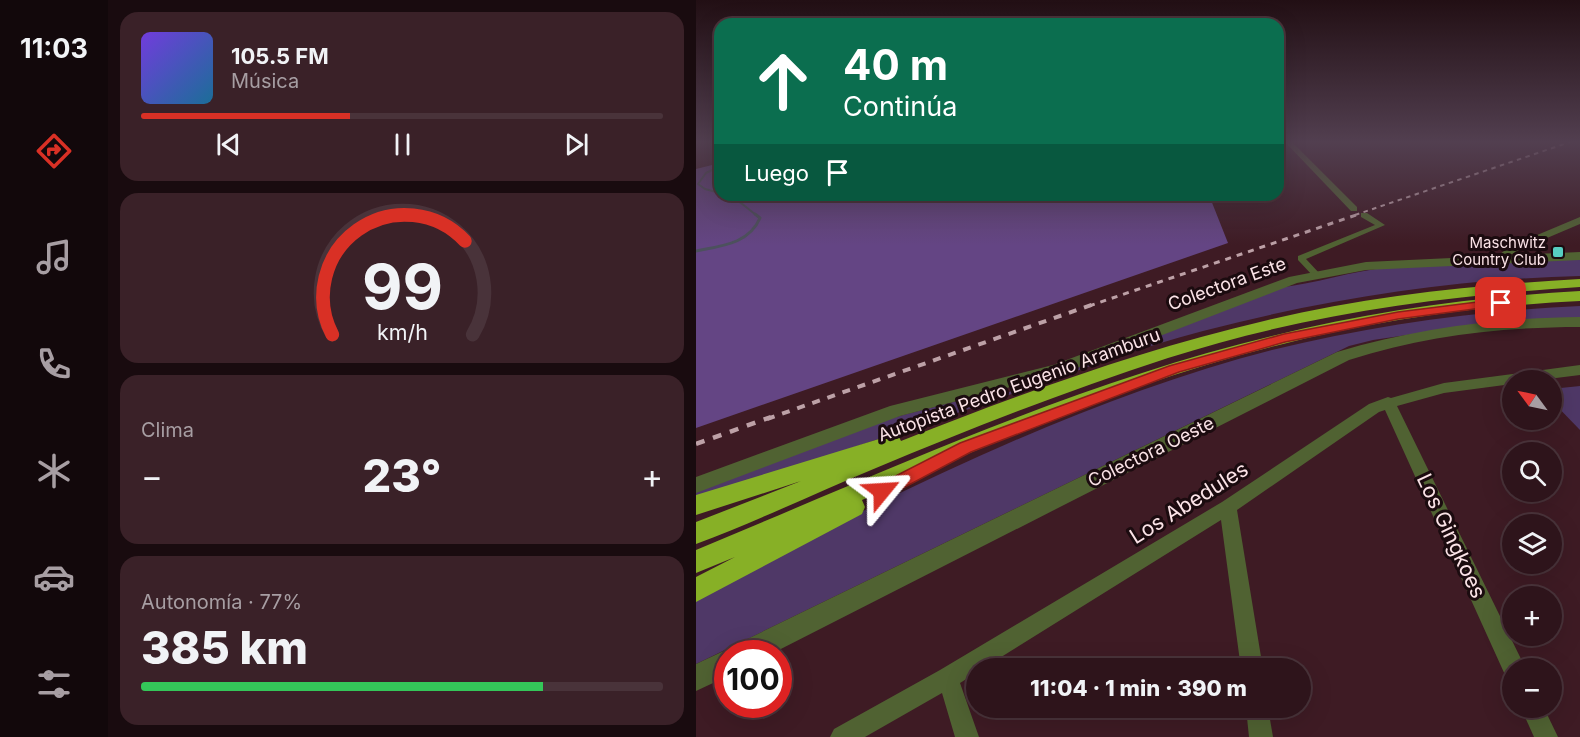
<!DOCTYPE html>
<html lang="es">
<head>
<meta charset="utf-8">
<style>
	:root { --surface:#2e141b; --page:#3a2128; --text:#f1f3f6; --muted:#a79ea3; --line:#49333a; --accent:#d93025 }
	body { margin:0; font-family:Inter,sans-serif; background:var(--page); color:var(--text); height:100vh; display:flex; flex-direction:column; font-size:22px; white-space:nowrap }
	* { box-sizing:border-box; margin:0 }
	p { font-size:20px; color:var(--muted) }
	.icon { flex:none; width:33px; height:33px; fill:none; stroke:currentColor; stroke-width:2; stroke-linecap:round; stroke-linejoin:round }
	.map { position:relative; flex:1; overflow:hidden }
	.panel { display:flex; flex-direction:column; gap:12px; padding:12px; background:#190b0f; width:588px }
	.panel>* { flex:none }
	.top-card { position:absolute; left:18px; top:18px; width:570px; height:183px; border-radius:18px; box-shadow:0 6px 24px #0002,0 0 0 2px var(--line); background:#0b6e4f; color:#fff; overflow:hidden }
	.needle { width:39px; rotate:303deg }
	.fabs { position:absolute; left:806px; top:370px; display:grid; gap:12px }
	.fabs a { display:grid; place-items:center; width:60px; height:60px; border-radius:50%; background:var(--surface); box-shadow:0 6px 24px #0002,0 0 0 2px var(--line); font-size:30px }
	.speed { position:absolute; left:18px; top:640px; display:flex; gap:12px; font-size:30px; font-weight:700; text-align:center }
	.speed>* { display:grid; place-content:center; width:78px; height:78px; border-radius:50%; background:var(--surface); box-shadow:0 6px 24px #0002,0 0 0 2px var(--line); line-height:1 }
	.speed .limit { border:9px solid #d22; background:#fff; color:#111 }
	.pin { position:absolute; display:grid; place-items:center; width:51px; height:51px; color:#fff; margin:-26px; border-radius:12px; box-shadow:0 3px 9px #0006 }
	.me { position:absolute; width:66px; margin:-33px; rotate:63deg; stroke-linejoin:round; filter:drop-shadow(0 0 4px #0008) }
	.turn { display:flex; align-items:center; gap:21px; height:126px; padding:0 30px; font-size:27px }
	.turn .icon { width:78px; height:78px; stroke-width:2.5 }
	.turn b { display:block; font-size:42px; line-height:51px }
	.then { display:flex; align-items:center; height:57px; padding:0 30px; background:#0003; gap:12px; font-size:22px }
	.big { font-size:45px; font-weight:800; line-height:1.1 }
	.panel .tile { flex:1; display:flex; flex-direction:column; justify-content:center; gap:9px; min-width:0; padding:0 21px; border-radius:18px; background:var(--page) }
	.panel .dial { align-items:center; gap:0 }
	.dial svg { height:156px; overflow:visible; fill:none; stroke:var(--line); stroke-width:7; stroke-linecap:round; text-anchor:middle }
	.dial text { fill:var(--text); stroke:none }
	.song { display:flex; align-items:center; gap:18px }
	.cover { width:72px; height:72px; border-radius:9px; background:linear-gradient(135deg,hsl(260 70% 55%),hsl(200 70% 35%)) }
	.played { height:6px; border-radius:3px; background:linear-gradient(90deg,var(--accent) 40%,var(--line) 40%) }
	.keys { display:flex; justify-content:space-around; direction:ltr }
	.heat { display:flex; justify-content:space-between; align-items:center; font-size:33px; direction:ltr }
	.charge { height:9px; border-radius:4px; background:linear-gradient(90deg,#34c759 77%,var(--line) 0) }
	.trip { position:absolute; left:270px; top:658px; width:345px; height:60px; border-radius:30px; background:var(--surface); box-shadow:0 6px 24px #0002,0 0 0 2px var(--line); font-weight:800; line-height:60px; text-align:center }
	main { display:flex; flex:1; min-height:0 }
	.tabs { display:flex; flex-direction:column; width:108px; justify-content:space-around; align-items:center; background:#12080b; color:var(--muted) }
	.tabs .icon { width:42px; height:42px }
	.tabs .on { color:var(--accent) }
	.tabs b { font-size:27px; color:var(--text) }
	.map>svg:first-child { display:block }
	.green { fill:#4f3867 }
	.forest { fill:#644584 }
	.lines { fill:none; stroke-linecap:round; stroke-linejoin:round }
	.stream-far1 { stroke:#4c515d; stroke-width:2 }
	.stream { stroke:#4c515d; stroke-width:3 }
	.pedestrian { fill:#506232; fill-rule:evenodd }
	.minor { fill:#506232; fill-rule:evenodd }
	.tertiary { fill:#506232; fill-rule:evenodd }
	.motorway { fill:#87b026; fill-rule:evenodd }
	.rail-far3 { stroke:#bda1a7; stroke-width:2; stroke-dasharray:4.5 4.5; stroke-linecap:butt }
	.rail-far2 { stroke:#bda1a7; stroke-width:3; stroke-dasharray:6 6; stroke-linecap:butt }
	.rail-far1 { stroke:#bda1a7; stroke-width:4; stroke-dasharray:8 8; stroke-linecap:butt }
	.rail { stroke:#bda1a7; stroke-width:4.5; stroke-dasharray:9 9; stroke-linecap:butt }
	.route { fill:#d93025; stroke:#8d1f18; stroke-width:1.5 }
	.poi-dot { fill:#57cec1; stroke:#1b0b0f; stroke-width:2 }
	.labels { text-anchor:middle; stroke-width:6; stroke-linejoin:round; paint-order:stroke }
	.far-poi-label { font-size:15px; fill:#fbe3e7; stroke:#1b0b0f; text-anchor:end }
	.street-label { font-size:18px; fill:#fbe3e7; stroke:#1b0b0f }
	.near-street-label { font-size:21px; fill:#fbe3e7; stroke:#1b0b0f }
</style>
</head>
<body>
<main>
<nav class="tabs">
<b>11:03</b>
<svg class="icon on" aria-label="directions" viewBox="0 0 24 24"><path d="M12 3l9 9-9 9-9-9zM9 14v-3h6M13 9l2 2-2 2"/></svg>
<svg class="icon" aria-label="music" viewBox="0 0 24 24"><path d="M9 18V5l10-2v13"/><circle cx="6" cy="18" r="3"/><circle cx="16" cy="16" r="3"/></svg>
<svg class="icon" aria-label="phone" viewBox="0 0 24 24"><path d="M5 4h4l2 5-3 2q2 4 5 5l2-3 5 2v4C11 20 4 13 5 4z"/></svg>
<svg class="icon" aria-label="climate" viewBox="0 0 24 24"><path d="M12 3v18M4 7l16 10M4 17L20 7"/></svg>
<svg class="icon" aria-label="car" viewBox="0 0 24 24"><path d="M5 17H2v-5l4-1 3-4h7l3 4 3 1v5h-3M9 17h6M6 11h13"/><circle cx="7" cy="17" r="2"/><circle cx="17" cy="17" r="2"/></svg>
<svg class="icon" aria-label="filters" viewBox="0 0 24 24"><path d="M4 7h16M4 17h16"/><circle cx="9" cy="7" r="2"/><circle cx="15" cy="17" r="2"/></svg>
</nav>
<section class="panel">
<div class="tile">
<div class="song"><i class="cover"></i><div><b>105.5 FM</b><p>Música</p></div></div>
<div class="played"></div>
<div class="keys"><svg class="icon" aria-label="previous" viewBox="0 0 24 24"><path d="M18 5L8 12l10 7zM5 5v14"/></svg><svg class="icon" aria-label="pause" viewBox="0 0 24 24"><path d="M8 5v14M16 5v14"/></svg><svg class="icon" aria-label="next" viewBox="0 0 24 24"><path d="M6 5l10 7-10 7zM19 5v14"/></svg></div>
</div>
<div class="tile dial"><svg viewBox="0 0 100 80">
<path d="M14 69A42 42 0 1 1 86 69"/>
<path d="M14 69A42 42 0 0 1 82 21" stroke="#d93025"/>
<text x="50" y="56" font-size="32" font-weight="700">99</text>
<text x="50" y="72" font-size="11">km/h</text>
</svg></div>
<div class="tile"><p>Clima</p>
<div class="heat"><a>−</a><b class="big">23°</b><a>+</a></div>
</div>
<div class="tile"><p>Autonomía · 77%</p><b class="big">385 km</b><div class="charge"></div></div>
</section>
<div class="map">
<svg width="884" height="737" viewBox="0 0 884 737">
	<rect width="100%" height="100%" fill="#3e1b24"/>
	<!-- green -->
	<g class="green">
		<path d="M884,258V276C757,279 630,299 507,331C416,355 329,391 240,420C160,447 80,472 0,500V490L184,421L261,401L313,392L347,380L581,288C619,284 655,271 694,267C757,262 821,261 884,258Z"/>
		<path d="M884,306V318L813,320L677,340L653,346L0,664V595C186,501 374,402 576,350C677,325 780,311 884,306Z"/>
		<polygon points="884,386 884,430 855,400 855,389"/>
	</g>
	<!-- forest -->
	<polygon class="forest" points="24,163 24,195 513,195 532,243 0,428 0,169"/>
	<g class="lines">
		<!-- stream-far1 -->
		<g class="stream-far1">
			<polyline points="24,166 10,173 2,184 9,189 24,193"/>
			<polyline points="35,195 60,215"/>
		</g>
		<!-- stream -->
		<path class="stream" d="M0,251C25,246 53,244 64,218L59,214"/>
		<!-- pedestrian -->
		<g class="pedestrian">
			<polygon points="589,142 596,142 661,207 661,211 655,211"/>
			<polygon points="665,213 671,213 689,225 610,259 624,274 623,276 617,276 602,260 602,256 679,225 665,217"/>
		</g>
		<!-- minor -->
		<g class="minor">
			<polygon points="884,217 884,224 823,250 802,262 797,259 815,246"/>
			<polygon points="884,365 884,375 836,381 816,381 816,384 748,393 701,406 826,661 829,669 816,669 816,679 810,677 689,410 683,412 541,510 567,669 545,669 525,520 286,669 280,669 280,673 264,683 283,737 259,737 246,693 169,737 134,737 138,729 244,670 526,502 673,404 692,397 695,398 748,383"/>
			<polygon points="550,708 572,708 577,737 553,737"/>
			<polygon points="825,708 848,708 862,737 838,737"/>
		</g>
		<!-- tertiary -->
		<g class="tertiary">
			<polygon points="884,252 884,260 670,270 601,283 368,373 204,416 0,493 0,477 194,406 357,365 593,277 670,262"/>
			<path d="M884,317V327C805,327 728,336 653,360L75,654H32V676L0,691V664L32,649L36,651L39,645L641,352C721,328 801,318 884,317Z"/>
		</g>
		<!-- motorway -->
		<g class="motorway">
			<path d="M884,279V287C744,296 606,315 472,358C373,390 276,428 180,468C120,493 61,521 0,544V522L105,481L0,515V495L196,435L203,437L205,441C324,394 444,350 568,321C672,296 778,285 884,279Z"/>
			<path d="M884,291V301C781,306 679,320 579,346C437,381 300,441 166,500L169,507L166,514L0,602V577L39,557L0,573V550C188,472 377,384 576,336C677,311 780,297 884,291Z"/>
		</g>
		<!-- rail-far3 -->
		<polyline class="rail-far3" points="659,215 874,142"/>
		<!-- rail-far2 -->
		<polyline class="rail-far2" points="393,306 663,214"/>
		<!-- rail-far1 -->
		<polyline class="rail-far1" points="71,419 398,304"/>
		<!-- rail -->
		<polyline class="rail" points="0,444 75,417"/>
	</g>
	<!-- sky -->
	<linearGradient id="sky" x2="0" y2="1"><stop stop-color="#220f14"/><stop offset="0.58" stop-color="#523f50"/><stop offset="1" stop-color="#523f50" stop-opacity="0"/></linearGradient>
	<rect width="884" height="245" fill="url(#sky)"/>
	<!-- route -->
	<polygon class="route" points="805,299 811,303 809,305 702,319 589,342 483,372 275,452 192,496 186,498 180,496 178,491 180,486 264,443 473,366 588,334 702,312"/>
	<!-- markers -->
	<rect class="poi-dot" x="856" y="246" width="12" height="12" rx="3"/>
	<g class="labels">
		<!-- far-poi labels -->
		<g class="far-poi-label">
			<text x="850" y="248">Maschwitz<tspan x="850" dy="17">Country Club</tspan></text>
		</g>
		<!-- street labels -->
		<g class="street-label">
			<text transform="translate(531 284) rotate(-20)" y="6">Colectora Este</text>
			<text transform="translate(323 385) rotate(-20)" y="6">Autopista Pedro Eugenio Aramburu</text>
			<text transform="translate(455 452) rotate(-26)" y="6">Colectora Oeste</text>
		</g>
		<!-- near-street labels -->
		<g class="near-street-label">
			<text transform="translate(493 503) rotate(-32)" y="7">Los Abedules</text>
			<text transform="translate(755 536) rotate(65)" y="7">Los Gingkoes</text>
		</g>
	</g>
</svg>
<div class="fabs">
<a><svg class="needle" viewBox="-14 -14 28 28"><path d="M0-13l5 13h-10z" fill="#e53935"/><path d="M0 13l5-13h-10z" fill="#a79ea3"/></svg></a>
<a><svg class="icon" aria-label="search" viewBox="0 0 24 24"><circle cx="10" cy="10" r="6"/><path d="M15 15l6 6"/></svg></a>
<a><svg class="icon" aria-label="layers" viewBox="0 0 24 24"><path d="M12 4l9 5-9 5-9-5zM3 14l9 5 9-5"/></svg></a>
<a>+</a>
<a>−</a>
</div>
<div class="speed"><div class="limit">100</div></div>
<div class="pin" style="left:805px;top:303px;background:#d93025"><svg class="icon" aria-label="arrive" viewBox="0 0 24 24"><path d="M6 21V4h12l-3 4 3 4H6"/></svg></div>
<svg class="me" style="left:186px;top:491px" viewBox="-20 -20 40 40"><path d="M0-17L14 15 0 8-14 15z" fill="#d93025" stroke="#fff" stroke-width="4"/></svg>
<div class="trip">11:04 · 1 min · 390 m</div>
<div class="top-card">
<div class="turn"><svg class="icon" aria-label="ahead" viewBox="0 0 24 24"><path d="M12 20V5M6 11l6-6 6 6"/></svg><div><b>40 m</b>Continúa</div></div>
<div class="then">Luego<svg class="icon" aria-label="arrive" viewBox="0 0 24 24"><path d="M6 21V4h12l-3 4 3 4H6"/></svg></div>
</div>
</div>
</main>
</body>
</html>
